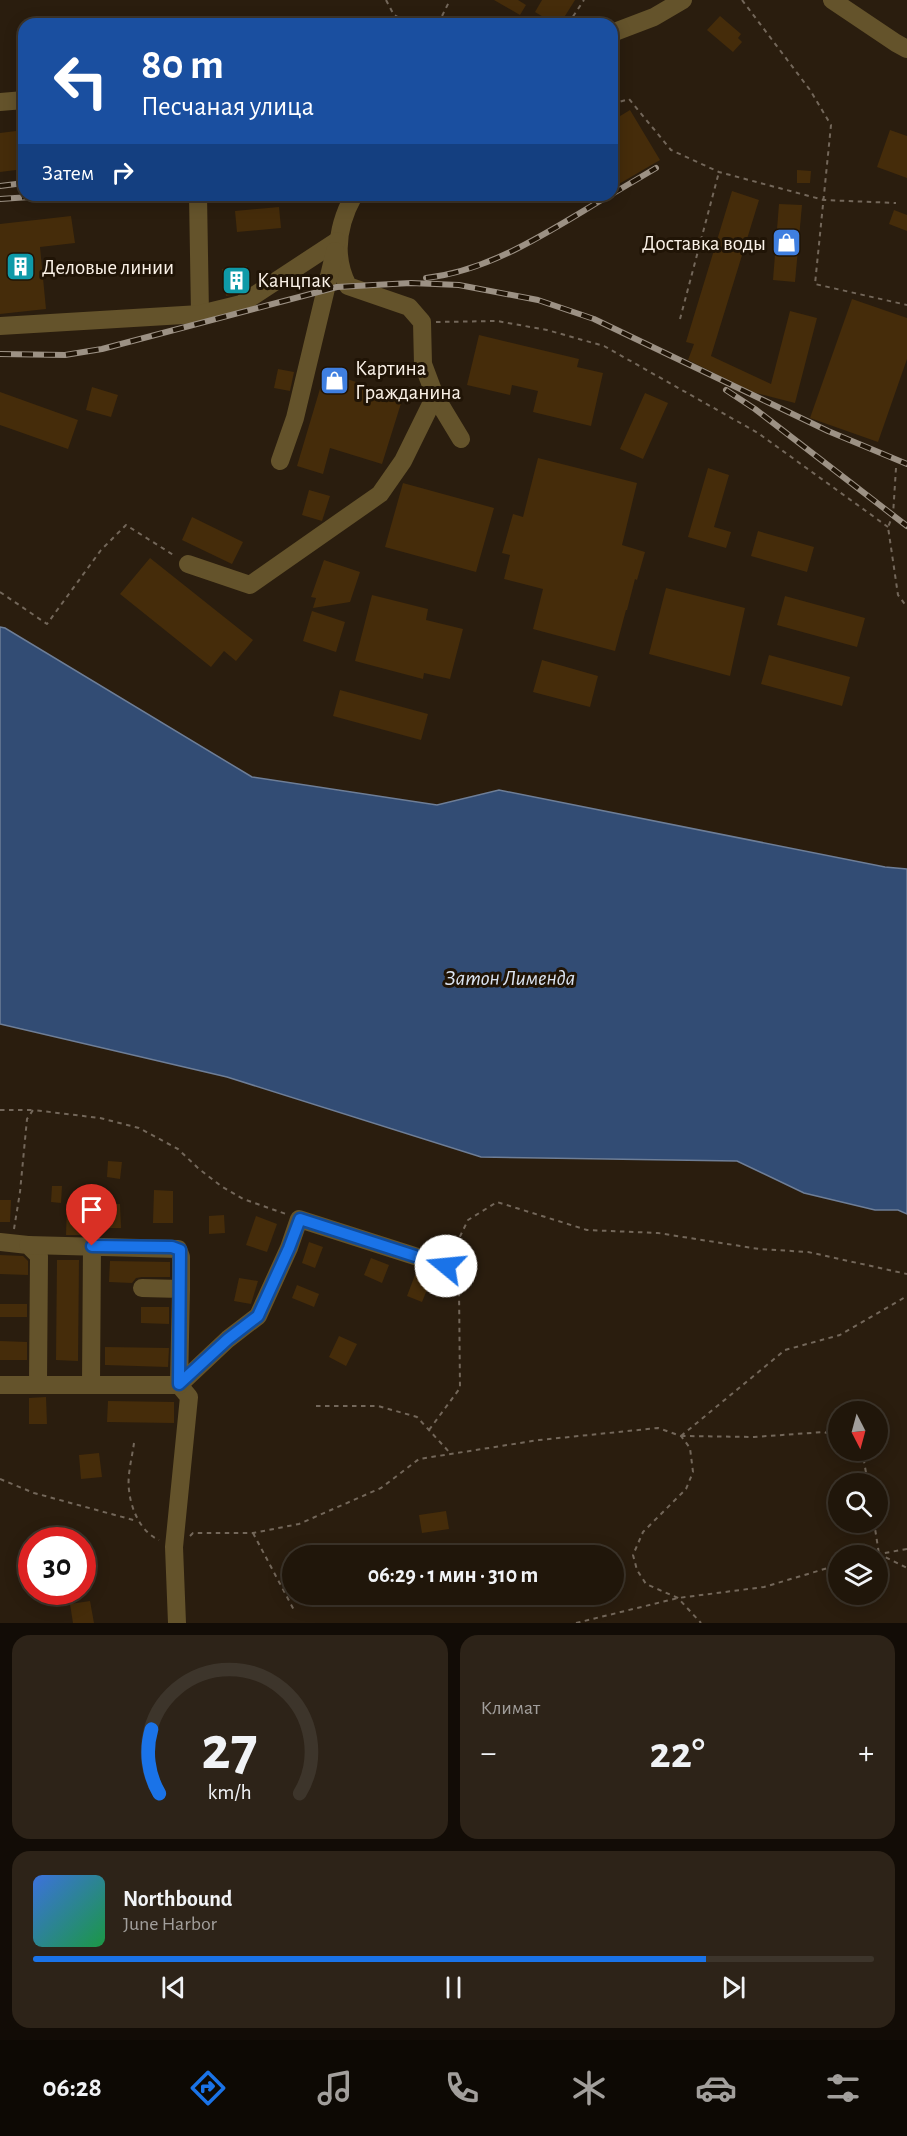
<!DOCTYPE html>
<html lang="ru">
<head>
<meta charset="utf-8">
<style>
	:root { --surface:#20160a; --page:#2d2318; --text:#f1f3f6; --muted:#a29f9c; --line:#3d352b; --accent:#1a73e8 }
	body { margin:0; font-family:"Alegreya Sans",sans-serif; background:var(--page); color:var(--text); height:100vh; display:flex; flex-direction:column; font-size:22px; white-space:nowrap }
	* { box-sizing:border-box; margin:0 }
	p { font-size:20px; color:var(--muted) }
	.icon { flex:none; width:33px; height:33px; fill:none; stroke:currentColor; stroke-width:2; stroke-linecap:round; stroke-linejoin:round }
	.map { position:relative; height:1623px; overflow:hidden }
	.drawer { display:flex; flex-direction:column; gap:12px; padding:12px; background:#120c06; flex:1 }
	.drawer>* { flex:none }
	.banner { position:absolute; left:18px; top:18px; width:600px; height:183px; border-radius:18px; box-shadow:0 3px 15px #0003,0 0 0 2px var(--line); background:#1a4fa0; color:#fff; overflow:hidden }
	.needle { width:39px; rotate:174deg }
	.fabs { position:absolute; left:828px; top:1401px; display:grid; gap:12px }
	.fabs a { display:grid; place-items:center; width:60px; height:60px; border-radius:50%; background:var(--surface); box-shadow:0 3px 15px #0003,0 0 0 2px var(--line); font-size:30px }
	.speed { position:absolute; left:18px; top:1527px; display:flex; gap:12px; font-size:30px; font-weight:700; text-align:center }
	.speed>* { display:grid; place-content:center; width:78px; height:78px; border-radius:50%; background:var(--surface); box-shadow:0 3px 15px #0003,0 0 0 2px var(--line); line-height:1 }
	.speed .limit { border:9px solid #d22; background:#fff; color:#111 }
	.pin { position:absolute; display:grid; place-items:center; width:51px; height:51px; color:#fff; margin:-62px -26px; border-radius:50% 50% 50% 0; rotate:-45deg; box-shadow:0 0 6px #0007 }
	.pin .icon { rotate:45deg }
	.me { position:absolute; width:66px; margin:-33px; rotate:287deg; stroke-linejoin:round; filter:drop-shadow(0 0 4px #0008) }
	.turn { display:flex; align-items:center; gap:21px; height:126px; padding:0 24px; font-size:27px }
	.turn .icon { width:78px; height:78px; stroke-width:2.5 }
	.turn b { display:block; font-size:42px; line-height:51px }
	.then { display:flex; align-items:center; height:57px; padding:0 24px; background:#0003; gap:12px; font-size:22px }
	.big { font-size:45px; font-weight:700; line-height:1.1 }
	.drawer .tile { flex:1; display:flex; flex-direction:column; justify-content:center; gap:9px; min-width:0; padding:0 21px; border-radius:18px; background:var(--page) }
	.drawer .dial { align-items:center; gap:0 }
	.dial svg { height:156px; overflow:visible; fill:none; stroke:var(--line); stroke-width:7; stroke-linecap:round; text-anchor:middle }
	.dial text { fill:var(--text); stroke:none }
	.song { display:flex; align-items:center; gap:18px }
	.cover { width:72px; height:72px; border-radius:9px; background:linear-gradient(135deg,hsl(220 70% 55%),hsl(140 70% 35%)) }
	.played { height:6px; border-radius:3px; background:linear-gradient(90deg,var(--accent) 80%,var(--line) 80%) }
	.keys { display:flex; justify-content:space-around; direction:ltr }
	.heat { display:flex; justify-content:space-between; align-items:center; font-size:33px; direction:ltr }
	.drawer .tiles { flex:1; display:grid; gap:12px; grid-template-columns:1fr 1fr }
	.tile:last-child { grid-column:span 2 }
	.trip { position:absolute; left:282px; top:1545px; width:342px; height:60px; border-radius:30px; background:var(--surface); box-shadow:0 3px 15px #0003,0 0 0 2px var(--line); font-weight:700; line-height:60px; text-align:center }
	.tabs { display:flex; height:96px; justify-content:space-around; align-items:center; background:#0d0904; color:var(--muted) }
	.tabs .icon { width:42px; height:42px }
	.tabs .current { color:var(--accent) }
	.tabs b { font-size:27px; color:var(--text) }
	.map>svg:first-child { display:block }
	.water { fill:#324c74; stroke:#6e7e97; stroke-width:1.5 }
	.building { fill:#452c0a }
	.lines { fill:none; stroke-linecap:round; stroke-linejoin:round }
	.path { stroke:#73675a; stroke-width:2; stroke-dasharray:4.5 4.5; stroke-linecap:butt }
	.minor { stroke:#64532b; stroke-width:18 }
	.rail-casing { stroke:#9c9184; stroke-width:6 }
	.rail { stroke:#201406; stroke-width:4; stroke-dasharray:11; stroke-linecap:butt }
	.route-casing { stroke:#114b97; stroke-width:15 }
	.route { stroke:#1a73e8; stroke-width:10 }
	.labels { text-anchor:middle; stroke-width:6; stroke-linejoin:round; paint-order:stroke }
	.poi-label { font-size:21px; fill:#fbf2e8; stroke:#201406; text-anchor:start }
	.water-label { font-size:22px; font-style:italic; fill:#dbe4f2; stroke:#201406 }
</style>
</head>
<body>
<div class="map">
<svg width="907" height="1623" viewBox="0 0 907 1623">
	<rect width="100%" height="100%" fill="#2a1d0e"/>
	<!-- water -->
	<polygon class="water" points="0,627 5,628 252,777 437,805 499,790 885,867 907,869 907,1214 898,1210 875,1210 804,1193 737,1161 481,1157 227,1077 0,1024"/>
	<!-- building -->
	<g class="building">
		<polygon points="494,0 518,0 526,5 520,15"/>
		<polygon points="542,0 575,0 560,24 555,24 535,12"/>
		<polygon points="720,16 741,34 738,38 742,42 733,52 707,30"/>
		<polygon points="630,110 660,160 612,188 612,121"/>
		<polygon points="24,130 24,169 0,172 0,133"/>
		<polygon points="890,130 907,136 907,178 877,167"/>
		<polygon points="797,170 811,171 810,183 797,183"/>
		<polygon points="732,191 759,200 711,356 771,384 790,311 817,318 795,403 752,392 688,360 694,344 686,342"/>
		<polygon points="779,204 802,205 795,282 773,280"/>
		<polygon points="279,207 281,228 237,232 235,211"/>
		<polygon points="894,210 907,215 907,231 889,224"/>
		<polygon points="71,216 75,243 40,247 46,309 0,314 0,224"/>
		<polygon points="247,266 249,285 236,294 226,296 222,269"/>
		<polygon points="852,299 907,318 907,359 878,442 810,418"/>
		<polygon points="479,335 579,359 577,367 603,373 591,426 533,412 538,391 512,385 510,395 467,385"/>
		<polygon points="278,369 294,372 290,391 274,388"/>
		<polygon points="325,372 403,397 382,464 330,448 323,474 297,466"/>
		<polygon points="92,387 118,395 111,417 86,410"/>
		<polygon points="0,392 78,420 68,449 0,425"/>
		<polygon points="645,393 668,403 643,459 620,449"/>
		<polygon points="538,458 637,483 622,545 645,552 637,580 635,579 627,610 626,610 615,651 533,629 543,589 504,579 510,555 502,553 513,514 523,517"/>
		<polygon points="708,468 729,475 714,527 731,532 726,548 688,537"/>
		<polygon points="403,483 494,508 476,572 385,547"/>
		<polygon points="309,490 330,496 322,521 302,515"/>
		<polygon points="192,517 243,542 232,564 182,540"/>
		<polygon points="758,531 814,547 807,572 751,556"/>
		<polygon points="150,558 253,640 236,661 224,651 211,667 120,594"/>
		<polygon points="324,560 360,572 350,602 313,608 316,598 311,597"/>
		<polygon points="666,588 745,608 730,676 649,654"/>
		<polygon points="372,595 428,609 426,620 463,629 450,679 424,673 423,679 355,661"/>
		<polygon points="785,596 865,618 857,647 777,625"/>
		<polygon points="312,611 345,622 336,652 303,641"/>
		<polygon points="769,655 850,677 842,706 761,684"/>
		<polygon points="542,660 598,676 590,707 533,692"/>
		<polygon points="340,690 428,714 421,740 333,716"/>
		<polygon points="108,1161 122,1162 120,1179 107,1177"/>
		<polygon points="52,1186 62,1186 61,1203 51,1202"/>
		<polygon points="154,1190 173,1191 173,1223 153,1223"/>
		<polygon points="0,1200 11,1200 10,1222 0,1222"/>
		<polygon points="107,1204 120,1204 121,1228 108,1228"/>
		<polygon points="67,1206 81,1206 80,1235 66,1235"/>
		<polygon points="224,1215 225,1233 209,1234 209,1216"/>
		<polygon points="256,1216 277,1224 267,1252 246,1245"/>
		<polygon points="309,1242 323,1247 315,1268 302,1263"/>
		<polygon points="0,1255 23,1256 28,1261 28,1275 0,1274"/>
		<polygon points="371,1258 389,1265 382,1283 364,1275"/>
		<polygon points="57,1260 79,1260 78,1361 56,1360"/>
		<polygon points="110,1261 170,1262 170,1277 142,1277 136,1278 132,1283 109,1282"/>
		<polygon points="415,1275 431,1280 422,1302 407,1296"/>
		<polygon points="239,1278 258,1281 251,1304 234,1301"/>
		<polygon points="297,1285 319,1294 314,1307 292,1298"/>
		<rect x="0" y="1304" width="27" height="13"/>
		<polygon points="141,1307 169,1307 169,1324 141,1323"/>
		<polygon points="339,1336 357,1344 346,1366 329,1357"/>
		<polygon points="0,1341 27,1342 27,1360 0,1360"/>
		<polygon points="105,1347 169,1348 168,1367 105,1365"/>
		<polygon points="46,1397 47,1424 29,1424 29,1398"/>
		<polygon points="108,1401 174,1402 174,1423 107,1422"/>
		<polygon points="99,1453 102,1477 81,1479 79,1455"/>
		<polygon points="446,1511 449,1529 422,1533 419,1515"/>
		<polygon points="90,1601 94,1623 73,1623 70,1604"/>
	</g>
	<g class="lines">
		<!-- path -->
		<g class="path">
			<polyline points="386,0 394,15 411,24"/>
			<polyline points="742,0 810,90 831,125 815,284 907,305"/>
			<polyline points="438,24 450,0"/>
			<polyline points="568,24 584,0"/>
			<polyline points="612,104 629,99 671,150 719,172 824,200 896,203"/>
			<polyline points="680,319 719,172"/>
			<polyline points="436,322 497,321 547,330 604,346 758,433 888,527"/>
			<polyline points="896,468 893,515 888,527 898,595 907,607"/>
			<polyline points="0,592 47,624 101,550 126,525 175,556"/>
			<polyline points="0,1110 33,1110"/>
			<polyline points="14,1229 20,1192 27,1119 33,1110 100,1118 139,1128 178,1149 199,1169 221,1186 243,1199 286,1214"/>
			<polyline points="452,1253 468,1220 497,1202 587,1230 658,1233 759,1249 808,1252 907,1274"/>
			<polyline points="316,1406 378,1406 417,1417 451,1454"/>
			<polyline points="429,1430 460,1388 459,1288"/>
			<polyline points="681,1436 785,1350 840,1335 907,1296"/>
			<polyline points="681,1436 754,1437 824,1432 838,1437"/>
			<path d="M134,1443C132,1458 127,1476 129,1490C131,1510 141,1532 159,1540"/>
			<polyline points="862,1450 868,1484"/>
			<polyline points="0,1479 34,1493 137,1521"/>
			<polyline points="253,1533 295,1612"/>
			<polyline points="190,1536 193,1533 253,1533 299,1524 381,1488 419,1459 539,1440 658,1428 681,1436 690,1448 693,1472 686,1489 643,1532 633,1555 637,1570 646,1584 678,1598 701,1623"/>
			<polyline points="907,1549 879,1554 907,1568"/>
			<polyline points="872,1556 879,1554 874,1522"/>
			<polyline points="576,1623 678,1598 764,1587 838,1565"/>
		</g>
		<!-- minor -->
		<g class="minor">
			<polyline points="832,0 896,43 907,49"/>
			<polyline points="612,33 654,17 683,0"/>
			<polyline points="0,102 24,100"/>
			<polyline points="198,195 200,314"/>
			<path d="M354,195C338,224 332,255 348,286L409,307L422,322L423,364L435,396L461,439"/>
			<polyline points="0,326 200,314 241,304 337,241"/>
			<polyline points="280,461 295,418 335,251"/>
			<polyline points="188,564 250,585 380,494 403,461 435,396"/>
			<polyline points="0,1242 28,1245 39,1256 38,1383"/>
			<polyline points="28,1245 178,1249 181,1257 181,1289"/>
			<polyline points="142,1288 181,1289 179,1385 189,1397 174,1547 177,1623"/>
			<polyline points="91,1384 92,1246"/>
			<polyline points="0,1385 179,1385"/>
			<polyline points="179,1385 228,1339 258,1316 289,1248 299,1219 446,1266"/>
		</g>
		<defs>
			<g id="rail">
				<polyline points="0,186 24,183"/>
				<polyline points="612,194 656,168"/>
				<polyline points="0,199 30,197"/>
				<path d="M426,278C494,270 552,229 610,195"/>
				<polyline points="0,354 65,355 102,349 337,287 411,283 459,285 538,300 594,319 828,431 907,464"/>
				<polyline points="726,390 755,409 907,526"/>
			</g>
		</defs>
		<!-- rail casing -->
		<use href="#rail" class="rail-casing"/>
		<!-- rail -->
		<use href="#rail" class="rail"/>
	</g>
	<g class="lines">
		<defs>
			<polyline id="route" points="92,1246 172,1247 180,1250 179,1384 228,1339 258,1316 289,1248 300,1219 446,1266"/>
		</defs>
		<!-- route casing -->
		<use href="#route" class="route-casing"/>
		<!-- route -->
		<use href="#route" class="route"/>
	</g>
	<!-- icons -->
	<defs>
		<symbol id="shop-square" viewBox="-11 -11 22 22"><rect x="-9" y="-9" width="18" height="18" rx="4" fill="#3f7fe0" stroke="#201406"/><path d="M-5-2.5h2.3a2.7 3.5 0 0 1 5.4 0H5L5.5 6h-11ZM-1.5-2.5h3a1.5 2.3 0 0 0-3 0Z" fill="#fff"/></symbol>
		<symbol id="building-square" viewBox="-11 -11 22 22"><rect x="-9" y="-9" width="18" height="18" rx="4" fill="#0f9aa8" stroke="#201406"/><path d="M-4-6H4V6H1V3H-1V6H-4ZM-2.5-4.3h1.7v1.8h-1.7ZM.8-4.3h1.7v1.8H.8ZM-2.5-1h1.7V.8h-1.7ZM.8-1h1.7V.8H.8Z" fill="#fff"/></symbol>
	</defs>
	<g fill-rule="evenodd">
		<use href="#shop-square" x="770" y="226" width="33" height="33"/>
		<use href="#building-square" x="4" y="250" width="33" height="33"/>
		<use href="#building-square" x="220" y="264" width="33" height="33"/>
		<use href="#shop-square" x="318" y="364" width="33" height="33"/>
	</g>
	<g class="labels">
		<!-- poi labels -->
		<g class="poi-label">
			<text x="766" y="250" text-anchor="end">Доставка воды</text>
			<text x="42" y="274">Деловые линии</text>
			<text x="257" y="287">Канцпак</text>
			<text x="355" y="375">Картина<tspan x="355" dy="24">Гражданина</tspan></text>
		</g>
		<!-- water labels -->
		<g class="water-label">
			<text x="510" y="985">Затон Лименда</text>
		</g>
	</g>
</svg>
<div class="fabs">
<a><svg class="needle" viewBox="-14 -14 28 28"><path d="M0-13l5 13h-10z" fill="#e53935"/><path d="M0 13l5-13h-10z" fill="#a29f9c"/></svg></a>
<a><svg class="icon" aria-label="search" viewBox="0 0 24 24"><circle cx="10" cy="10" r="6"/><path d="M15 15l6 6"/></svg></a>
<a><svg class="icon" aria-label="layers" viewBox="0 0 24 24"><path d="M12 4l9 5-9 5-9-5zM3 14l9 5 9-5"/></svg></a>
</div>
<div class="speed"><div class="limit">30</div></div>
<div class="pin" style="left:92px;top:1246px;background:#d93025"><svg class="icon" aria-label="arrive" viewBox="0 0 24 24"><path d="M6 21V4h12l-3 4 3 4H6"/></svg></div>
<svg class="me" style="left:446px;top:1266px" viewBox="-20 -20 40 40"><circle r="19" fill="#fff"/><path d="M0-13L10 11 0 6-10 11z" fill="#1a73e8"/></svg>
<div class="trip">06:29 · 1 мин · 310 m</div>
<div class="banner">
<div class="turn"><svg class="icon" aria-label="left" viewBox="0 0 24 24"><path d="M17 20v-9H6M10 6l-5 5 5 5"/></svg><div><b>80 m</b>Песчаная улица</div></div>
<div class="then">Затем<svg class="icon" aria-label="right" viewBox="0 0 24 24"><path d="M7 20v-9h11M14 6l5 5-5 5"/></svg></div>
</div>
</div>
<section class="drawer">
<div class="tiles">
<div class="tile dial"><svg viewBox="0 0 100 80">
<path d="M14 69A42 42 0 1 1 86 69"/>
<path d="M14 69A42 42 0 0 1 10 36" stroke="#1a73e8"/>
<text x="50" y="56" font-size="32" font-weight="700">27</text>
<text x="50" y="72" font-size="11">km/h</text>
</svg></div>
<div class="tile"><p>Климат</p>
<div class="heat"><a>−</a><b class="big">22°</b><a>+</a></div>
</div>
<div class="tile">
<div class="song"><i class="cover"></i><div><b>Northbound</b><p>June Harbor</p></div></div>
<div class="played"></div>
<div class="keys"><svg class="icon" aria-label="previous" viewBox="0 0 24 24"><path d="M18 5L8 12l10 7zM5 5v14"/></svg><svg class="icon" aria-label="pause" viewBox="0 0 24 24"><path d="M8 5v14M16 5v14"/></svg><svg class="icon" aria-label="next" viewBox="0 0 24 24"><path d="M6 5l10 7-10 7zM19 5v14"/></svg></div>
</div>
</div>
</section>
<nav class="tabs">
<b>06:28</b>
<svg class="icon current" aria-label="directions" viewBox="0 0 24 24"><path d="M12 3l9 9-9 9-9-9zM9 14v-3h6M13 9l2 2-2 2"/></svg>
<svg class="icon" aria-label="music" viewBox="0 0 24 24"><path d="M9 18V5l10-2v13"/><circle cx="6" cy="18" r="3"/><circle cx="16" cy="16" r="3"/></svg>
<svg class="icon" aria-label="phone" viewBox="0 0 24 24"><path d="M5 4h4l2 5-3 2q2 4 5 5l2-3 5 2v4C11 20 4 13 5 4z"/></svg>
<svg class="icon" aria-label="climate" viewBox="0 0 24 24"><path d="M12 3v18M4 7l16 10M4 17L20 7"/></svg>
<svg class="icon" aria-label="car" viewBox="0 0 24 24"><path d="M5 17H2v-5l4-1 3-4h7l3 4 3 1v5h-3M9 17h6M6 11h13"/><circle cx="7" cy="17" r="2"/><circle cx="17" cy="17" r="2"/></svg>
<svg class="icon" aria-label="filters" viewBox="0 0 24 24"><path d="M4 7h16M4 17h16"/><circle cx="9" cy="7" r="2"/><circle cx="15" cy="17" r="2"/></svg>
</nav>
</body>
</html>
